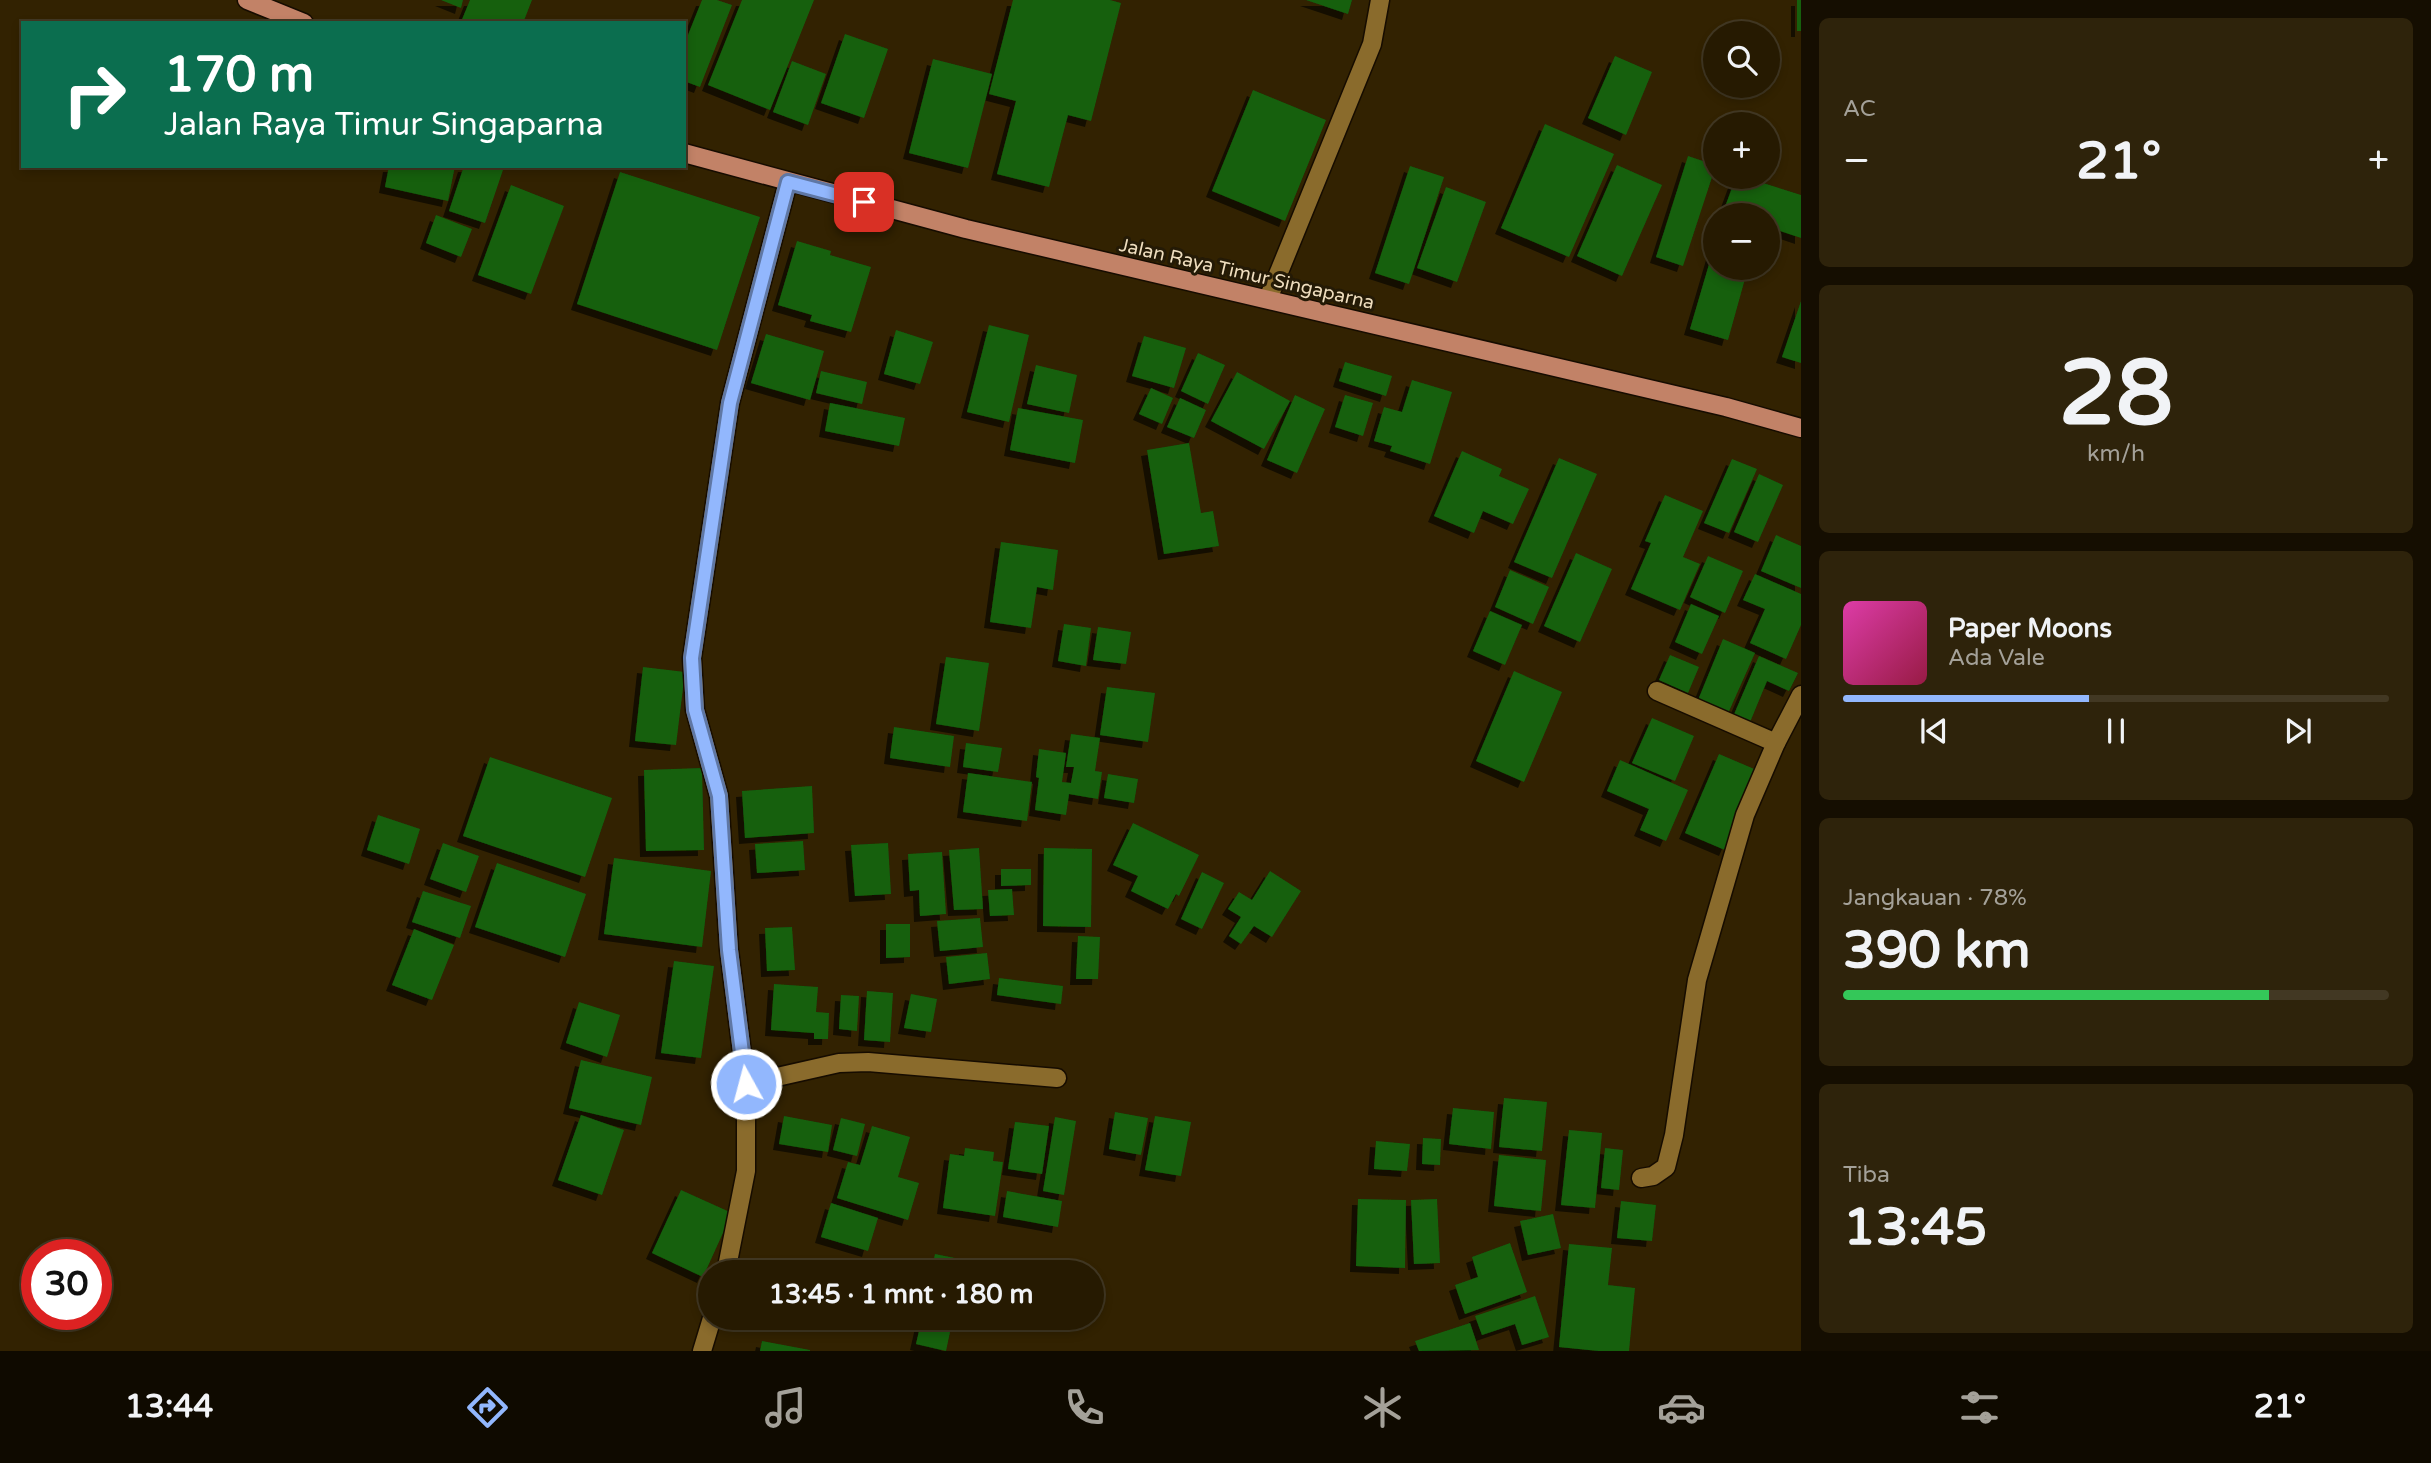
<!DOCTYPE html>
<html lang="id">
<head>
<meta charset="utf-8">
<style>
	:root { --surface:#261a01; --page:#2e230b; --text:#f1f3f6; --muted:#a4a199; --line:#423823; --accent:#92b7fd }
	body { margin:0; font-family:"Varela Round",sans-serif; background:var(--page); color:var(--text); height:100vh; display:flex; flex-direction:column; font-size:26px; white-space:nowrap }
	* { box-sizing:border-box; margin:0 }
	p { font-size:23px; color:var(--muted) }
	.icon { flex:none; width:38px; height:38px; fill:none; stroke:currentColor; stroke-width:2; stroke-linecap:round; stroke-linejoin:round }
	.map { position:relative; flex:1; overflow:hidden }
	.drawer { display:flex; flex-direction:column; gap:18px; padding:18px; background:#150e01; width:630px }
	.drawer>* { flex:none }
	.top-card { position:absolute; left:21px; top:21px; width:665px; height:147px; border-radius:0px; box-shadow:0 4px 10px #0003,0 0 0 2px var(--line); background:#0b6e4f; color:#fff; overflow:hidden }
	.tools { position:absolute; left:1703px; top:21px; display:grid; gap:14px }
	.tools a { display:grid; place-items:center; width:77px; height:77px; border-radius:50%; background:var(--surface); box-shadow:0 4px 10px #0003,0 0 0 2px var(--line); font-size:35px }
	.speed { position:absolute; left:21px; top:1239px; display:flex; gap:14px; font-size:35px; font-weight:700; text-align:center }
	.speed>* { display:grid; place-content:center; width:91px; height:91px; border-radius:50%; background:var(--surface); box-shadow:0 4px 10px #0003,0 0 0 2px var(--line); line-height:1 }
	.speed .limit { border:10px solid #d22; background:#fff; color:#111 }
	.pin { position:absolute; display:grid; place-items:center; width:60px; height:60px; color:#fff; margin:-30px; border-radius:14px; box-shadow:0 4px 10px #0006 }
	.me { position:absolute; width:77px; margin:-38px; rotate:353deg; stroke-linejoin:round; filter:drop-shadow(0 0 5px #0008) }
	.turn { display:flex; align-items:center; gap:24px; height:147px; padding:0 28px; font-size:32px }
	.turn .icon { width:91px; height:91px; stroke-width:2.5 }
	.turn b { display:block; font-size:49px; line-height:60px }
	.big { font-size:52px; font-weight:700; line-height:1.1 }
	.drawer .tile { flex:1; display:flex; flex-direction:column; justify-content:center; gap:10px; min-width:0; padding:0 24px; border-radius:10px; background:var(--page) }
	.drawer .dial { align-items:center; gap:0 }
	.dial b { font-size:91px; line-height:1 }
	.song { display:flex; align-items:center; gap:21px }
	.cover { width:84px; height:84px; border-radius:10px; background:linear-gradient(135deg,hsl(320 70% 55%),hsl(340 70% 35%)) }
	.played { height:7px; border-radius:4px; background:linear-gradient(90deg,var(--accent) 45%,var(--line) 45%) }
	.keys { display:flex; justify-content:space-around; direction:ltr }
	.heat { display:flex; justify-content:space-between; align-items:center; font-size:38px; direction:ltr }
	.charge { height:10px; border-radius:5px; background:linear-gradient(90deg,#34c759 78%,var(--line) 0) }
	.trip { position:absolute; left:698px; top:1260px; width:406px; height:70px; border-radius:35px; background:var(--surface); box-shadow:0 4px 10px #0003,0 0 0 2px var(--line); font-weight:700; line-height:70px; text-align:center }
	.menu { display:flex; height:112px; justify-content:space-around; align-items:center; background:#0f0a00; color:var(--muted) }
	.menu .icon { width:49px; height:49px }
	.menu .selected { color:var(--accent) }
	.menu b { font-size:32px; color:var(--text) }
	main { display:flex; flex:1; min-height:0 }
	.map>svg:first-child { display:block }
	.building { fill:#13610e; filter:url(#shadow) }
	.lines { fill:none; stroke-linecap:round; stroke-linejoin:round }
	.street-casing { stroke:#160c00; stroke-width:21 }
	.primary-casing { stroke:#160c00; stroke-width:21 }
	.street { stroke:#8a6b2c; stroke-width:18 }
	.primary { stroke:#c28267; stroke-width:18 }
	.route-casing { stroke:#5f77a4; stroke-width:18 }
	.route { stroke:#92b7fd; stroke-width:12 }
	.labels { text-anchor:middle; stroke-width:6; stroke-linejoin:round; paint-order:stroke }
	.street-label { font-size:19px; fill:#eeddbe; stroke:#241a06 }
</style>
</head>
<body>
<main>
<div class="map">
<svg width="1801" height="1351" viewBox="0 0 1801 1351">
	<defs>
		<filter id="shadow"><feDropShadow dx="-6" dy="6" stdDeviation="0" flood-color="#0009"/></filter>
	</defs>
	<rect width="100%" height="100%" fill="#322201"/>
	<!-- building -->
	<g class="building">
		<polygon points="441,0 463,0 461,8"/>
		<polygon points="470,0 532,0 523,23 463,23 461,22"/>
		<polygon points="702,0 717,0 732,5 700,87 684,81 684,34 688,35"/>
		<polygon points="742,0 814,0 770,110 708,85"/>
		<polygon points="1013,0 1110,0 1121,3 1091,121 1068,115 1049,187 997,174 1016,101 989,94"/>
		<polygon points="1306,0 1352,0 1348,14"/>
		<rect x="1797" y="0" width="4" height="31"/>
		<polygon points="845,34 888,49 864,118 821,103"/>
		<polygon points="1615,56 1652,72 1626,135 1588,118"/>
		<polygon points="933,59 992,74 968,168 909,153"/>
		<polygon points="792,61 826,74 808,125 773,112"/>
		<polygon points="1253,90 1326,120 1285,221 1212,191"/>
		<polygon points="1545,124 1614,154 1569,257 1501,228"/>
		<polygon points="1688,156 1715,165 1715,168 1683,266 1656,257"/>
		<polygon points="1617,165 1662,185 1622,276 1577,256"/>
		<polygon points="389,166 455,166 448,201 385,187"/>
		<polygon points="464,166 504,167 485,223 449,211"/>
		<polygon points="1410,166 1444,177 1409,284 1375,273"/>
		<polygon points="620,172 760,217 717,350 577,304"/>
		<polygon points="1736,177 1744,177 1801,195 1801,238 1768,227 1768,215 1722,215"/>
		<polygon points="511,185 564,206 531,294 478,275"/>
		<polygon points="1446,187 1486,202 1457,282 1417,268"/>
		<polygon points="436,215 472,229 461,257 426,243"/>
		<polygon points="797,241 831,251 830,255 871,267 851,332 810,321 812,315 778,305"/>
		<polygon points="1715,244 1715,268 1748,268 1728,340 1690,329"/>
		<polygon points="1801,301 1801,363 1782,357"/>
		<polygon points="989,325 1029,335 1009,422 967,412"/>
		<polygon points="896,330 933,342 920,384 884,374"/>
		<polygon points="766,334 824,351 810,400 751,383"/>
		<polygon points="1144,336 1186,348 1174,388 1132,376"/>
		<polygon points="1198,353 1225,365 1208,404 1181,391"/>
		<polygon points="1345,362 1392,376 1386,396 1339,381"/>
		<polygon points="1036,365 1077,375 1069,413 1027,404"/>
		<polygon points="821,371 867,382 862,404 816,393"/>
		<polygon points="1237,372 1290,401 1264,449 1211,421"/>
		<polygon points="1412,380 1452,392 1430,464 1390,451 1392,446 1374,441 1384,407 1402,412"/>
		<polygon points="1151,388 1173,398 1162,424 1139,414"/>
		<polygon points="1295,395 1325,409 1297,473 1267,460"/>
		<polygon points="1345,395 1373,403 1363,436 1335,427"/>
		<polygon points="1180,398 1206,410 1194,438 1167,427"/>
		<polygon points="830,403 905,418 899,446 825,431"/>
		<polygon points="1018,408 1083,420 1075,463 1010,450"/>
		<polygon points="1189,443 1201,513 1213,511 1219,546 1164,554 1147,450"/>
		<polygon points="1462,451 1502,469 1499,476 1529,489 1513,524 1483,511 1474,533 1434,516"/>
		<polygon points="1559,458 1597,474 1552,578 1514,562"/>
		<polygon points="1732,459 1757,469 1729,533 1704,523"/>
		<polygon points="1759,474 1783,485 1758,542 1734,532"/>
		<polygon points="1665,495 1703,511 1683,557 1700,564 1680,610 1631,589 1651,543 1645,541"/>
		<polygon points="1776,535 1801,546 1801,588 1761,571"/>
		<polygon points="1001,542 1058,550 1053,590 1037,587 1031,628 990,622"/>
		<polygon points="1576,553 1612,569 1580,642 1544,626"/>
		<polygon points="1708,556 1743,571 1725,613 1690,597"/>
		<polygon points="1510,570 1549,587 1533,624 1495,607"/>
		<polygon points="1755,574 1801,594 1801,625 1786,659 1750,643 1765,609 1743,600"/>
		<polygon points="1691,604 1719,616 1702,654 1675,642"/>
		<polygon points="1490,611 1522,625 1505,665 1473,651"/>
		<polygon points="1064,624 1091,628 1086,666 1058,661"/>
		<polygon points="1098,627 1131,632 1126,664 1093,660"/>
		<polygon points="1723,639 1755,653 1726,718 1696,705"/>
		<polygon points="1670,655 1699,667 1688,693 1659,680"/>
		<polygon points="1759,656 1798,673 1789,691 1767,681 1748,727 1732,719"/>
		<polygon points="946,657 989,663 979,731 936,724"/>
		<polygon points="643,667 685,672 676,745 635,741"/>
		<polygon points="1514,671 1562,692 1524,782 1476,761"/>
		<polygon points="1107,687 1155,693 1148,742 1100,735"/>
		<polygon points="1652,718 1694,736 1675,781 1632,763"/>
		<polygon points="894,727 954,736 950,767 890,758"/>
		<polygon points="1071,734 1100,738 1095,771 1102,772 1098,799 1069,794 1066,815 1035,810 1039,778 1036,777 1039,749 1066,753 1062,782 1071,783 1074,767 1066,767"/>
		<polygon points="966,743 1002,748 998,772 963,767"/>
		<polygon points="1719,754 1759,771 1725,850 1685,833"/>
		<polygon points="490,757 612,798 585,877 463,836"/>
		<polygon points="1620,760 1688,790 1666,841 1640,830 1649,809 1607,791"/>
		<polygon points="702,768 704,850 646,851 644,770"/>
		<polygon points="968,773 1032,782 1027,821 963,812"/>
		<polygon points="1108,774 1138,779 1134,803 1104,798"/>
		<polygon points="812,786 814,833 745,838 742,791"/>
		<polygon points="378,815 420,829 409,864 367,850"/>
		<polygon points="1133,823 1199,855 1179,896 1176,894 1168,909 1131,891 1138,876 1113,865"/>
		<polygon points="803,841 805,870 757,873 755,844"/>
		<polygon points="443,843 479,856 466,892 430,879"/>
		<polygon points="888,843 891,894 855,896 851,845"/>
		<polygon points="979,848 983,909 954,910 949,850"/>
		<polygon points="1044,848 1092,849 1091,927 1043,926"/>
		<polygon points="942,852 946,914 920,916 919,890 910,891 908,854"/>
		<polygon points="614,858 711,871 702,947 604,934"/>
		<polygon points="497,863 586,894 565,957 475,927"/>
		<polygon points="1001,869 1031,869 1031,885 1001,886"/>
		<polygon points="1270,871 1301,891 1272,937 1254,926 1241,944 1229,936 1241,917 1228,909 1239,892 1252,900"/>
		<polygon points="1202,872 1224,883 1202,929 1181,919"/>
		<polygon points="1012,889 1014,915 990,916 988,890"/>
		<polygon points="423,891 471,906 460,938 412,922"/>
		<polygon points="980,918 983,947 940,951 937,921"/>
		<polygon points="886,924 910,924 910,957 886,958"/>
		<polygon points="792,927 795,970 767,971 765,928"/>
		<polygon points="414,929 454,945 432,1000 392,985"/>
		<polygon points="1078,936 1100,937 1098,979 1076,979"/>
		<polygon points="987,953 990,979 949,984 946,957"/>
		<polygon points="674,961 714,966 701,1058 661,1053"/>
		<polygon points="999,978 1063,986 1061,1004 997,995"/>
		<polygon points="774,984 818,987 816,1012 829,1013 828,1039 814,1039 814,1033 771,1030"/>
		<polygon points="867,991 893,993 890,1042 864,1040"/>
		<polygon points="911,994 937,999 931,1032 904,1028"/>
		<polygon points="841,995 859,996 857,1031 839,1029"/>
		<polygon points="579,1002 620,1015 607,1057 566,1043"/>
		<polygon points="581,1060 652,1077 641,1125 569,1108"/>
		<polygon points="1504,1098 1547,1102 1542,1151 1499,1147"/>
		<polygon points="1453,1108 1494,1112 1491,1149 1449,1144"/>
		<polygon points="1115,1112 1148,1118 1141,1155 1109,1149"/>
		<polygon points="581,1115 624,1130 602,1195 558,1180"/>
		<polygon points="784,1116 832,1125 828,1152 779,1144"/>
		<polygon points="1155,1116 1191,1122 1181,1176 1145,1170"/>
		<polygon points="1055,1117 1076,1121 1064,1195 1043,1191"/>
		<polygon points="841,1118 865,1124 857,1156 833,1150"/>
		<polygon points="1015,1122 1049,1126 1042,1174 1008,1169"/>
		<polygon points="872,1126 910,1137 898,1177 919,1183 908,1220 837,1198 848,1162 860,1165"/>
		<polygon points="1569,1130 1602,1133 1595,1208 1561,1205"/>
		<polygon points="1423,1138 1441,1139 1440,1165 1422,1164"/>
		<polygon points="1376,1141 1410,1144 1407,1171 1374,1169"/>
		<polygon points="965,1148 994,1152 993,1161 1003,1162 995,1216 943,1208 950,1154 964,1156"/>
		<polygon points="1605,1148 1623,1150 1619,1190 1601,1188"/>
		<polygon points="1499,1155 1546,1160 1541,1211 1494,1206"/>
		<polygon points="681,1190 732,1213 703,1277 652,1253"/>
		<polygon points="1007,1191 1062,1201 1058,1227 1003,1217"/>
		<polygon points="1358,1199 1406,1200 1405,1268 1356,1266"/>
		<polygon points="1437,1199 1440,1263 1414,1264 1411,1200"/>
		<polygon points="1621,1201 1656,1205 1652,1241 1617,1238"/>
		<polygon points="831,1203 878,1218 868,1251 821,1237"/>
		<polygon points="1553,1214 1561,1248 1528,1255 1520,1221"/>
		<polygon points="1510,1243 1527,1292 1465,1314 1455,1285 1478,1277 1472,1257"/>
		<polygon points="1569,1244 1612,1248 1608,1285 1635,1288 1629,1351 1599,1351 1559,1347"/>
		<polygon points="935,1254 965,1260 963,1272 931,1272"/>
		<polygon points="1535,1296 1549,1337 1522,1345 1515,1324 1482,1335 1475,1316"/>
		<polygon points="922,1318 953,1318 946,1351 916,1344"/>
		<polygon points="1470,1323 1479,1350 1419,1351 1415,1341"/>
		<polygon points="762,1341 810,1350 810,1351 760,1351"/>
	</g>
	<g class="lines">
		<defs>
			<g id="street">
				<polyline points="1268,299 1372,44 1380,0"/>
				<polyline points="1657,691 1776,743"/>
				<polyline points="746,1084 839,1063 868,1062 1057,1078"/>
				<polyline points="1641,1178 1653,1176 1666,1167 1674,1135 1697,980 1745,815 1776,743 1801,695"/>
				<polyline points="726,1272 746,1171 746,1084 729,950 719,796 695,710 692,658 730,403 788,182"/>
				<polyline points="702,1351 712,1318"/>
			</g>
			<g id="primary">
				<polyline points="247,0 304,23"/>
				<polyline points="684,153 966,229 1726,407 1801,428"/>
			</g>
		</defs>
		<!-- street casing -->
		<use href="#street" class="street-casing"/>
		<!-- primary casing -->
		<use href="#primary" class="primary-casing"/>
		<!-- street -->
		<use href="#street" class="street"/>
		<!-- primary -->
		<use href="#primary" class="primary"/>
	</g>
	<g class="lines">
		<defs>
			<polyline id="route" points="746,1084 729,950 719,796 695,710 692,658 730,403 788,182 864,202"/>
		</defs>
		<!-- route casing -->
		<use href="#route" class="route-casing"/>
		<!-- route -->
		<use href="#route" class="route"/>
	</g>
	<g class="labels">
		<!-- street labels -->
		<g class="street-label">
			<text transform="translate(1247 273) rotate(13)" y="7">Jalan Raya Timur Singaparna</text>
		</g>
	</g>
</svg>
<div class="tools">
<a><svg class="icon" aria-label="search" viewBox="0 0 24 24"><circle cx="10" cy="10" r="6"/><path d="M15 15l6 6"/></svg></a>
<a>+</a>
<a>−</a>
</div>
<div class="speed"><div class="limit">30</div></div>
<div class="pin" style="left:864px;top:202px;background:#d93025"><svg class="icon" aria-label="arrive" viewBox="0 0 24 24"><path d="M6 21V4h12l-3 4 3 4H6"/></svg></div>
<svg class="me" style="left:746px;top:1084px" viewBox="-20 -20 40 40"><circle r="17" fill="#92b7fd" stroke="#fff" stroke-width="3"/><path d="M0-11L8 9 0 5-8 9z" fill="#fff"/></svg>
<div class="trip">13:45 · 1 mnt · 180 m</div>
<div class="top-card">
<div class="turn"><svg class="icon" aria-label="right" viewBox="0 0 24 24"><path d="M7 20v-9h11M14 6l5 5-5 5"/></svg><div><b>170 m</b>Jalan Raya Timur Singaparna</div></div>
</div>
</div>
<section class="drawer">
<div class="tile"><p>AC</p>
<div class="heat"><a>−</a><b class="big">21°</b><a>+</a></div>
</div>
<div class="tile dial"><b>28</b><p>km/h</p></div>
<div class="tile">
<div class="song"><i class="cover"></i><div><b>Paper Moons</b><p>Ada Vale</p></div></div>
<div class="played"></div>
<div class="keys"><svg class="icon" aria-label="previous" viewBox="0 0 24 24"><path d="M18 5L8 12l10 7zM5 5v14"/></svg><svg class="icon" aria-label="pause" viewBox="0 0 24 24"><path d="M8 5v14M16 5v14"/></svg><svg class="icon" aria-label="next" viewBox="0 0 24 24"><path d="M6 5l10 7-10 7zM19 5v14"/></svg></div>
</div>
<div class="tile"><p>Jangkauan · 78%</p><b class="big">390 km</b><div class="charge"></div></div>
<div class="tile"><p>Tiba</p><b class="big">13:45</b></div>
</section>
</main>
<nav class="menu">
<b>13:44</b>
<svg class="icon selected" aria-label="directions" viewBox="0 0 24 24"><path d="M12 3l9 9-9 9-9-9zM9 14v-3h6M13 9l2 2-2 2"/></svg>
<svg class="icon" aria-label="music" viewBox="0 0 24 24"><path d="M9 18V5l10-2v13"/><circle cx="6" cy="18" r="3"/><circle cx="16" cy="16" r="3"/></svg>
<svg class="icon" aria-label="phone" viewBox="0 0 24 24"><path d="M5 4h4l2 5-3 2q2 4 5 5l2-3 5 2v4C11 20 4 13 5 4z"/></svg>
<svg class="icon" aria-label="climate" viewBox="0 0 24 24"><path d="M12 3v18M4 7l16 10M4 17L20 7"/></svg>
<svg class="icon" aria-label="car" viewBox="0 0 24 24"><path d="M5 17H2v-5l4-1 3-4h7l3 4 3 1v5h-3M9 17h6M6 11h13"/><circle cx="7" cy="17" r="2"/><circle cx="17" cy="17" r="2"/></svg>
<svg class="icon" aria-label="filters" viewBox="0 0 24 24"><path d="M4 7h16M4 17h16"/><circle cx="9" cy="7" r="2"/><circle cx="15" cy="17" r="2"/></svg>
<b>21°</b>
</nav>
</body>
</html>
